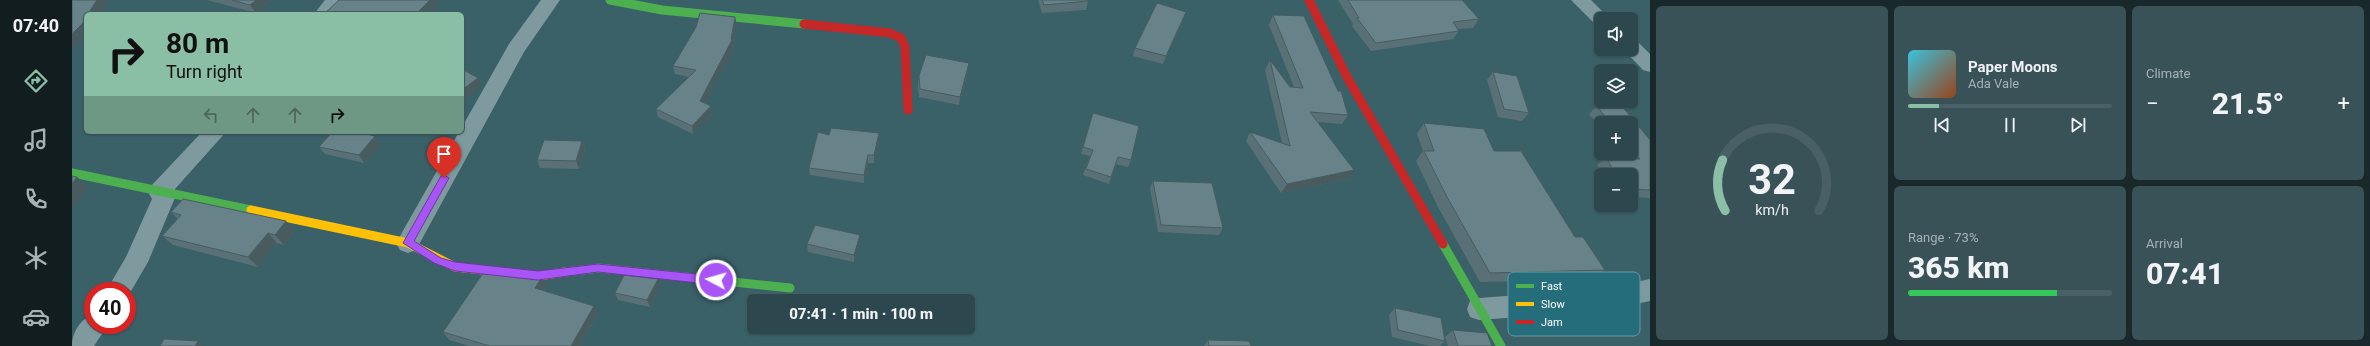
<!DOCTYPE html>
<html lang="en">
<head>
<meta charset="utf-8">
<style>
	:root { --surface:#2c484e; --page:#385258; --text:#f1f3f6; --muted:#a6b2b6; --line:#486066; --accent:#8abfa5 }
	body { margin:0; font-family:Roboto,sans-serif; background:var(--page); color:var(--text); height:100vh; display:flex; flex-direction:column; font-size:15px; white-space:nowrap }
	* { box-sizing:border-box; margin:0 }
	p { font-size:13px; color:var(--muted) }
	.icon { flex:none; width:22px; height:22px; fill:none; stroke:currentColor; stroke-width:2; stroke-linecap:round; stroke-linejoin:round }
	.map { position:relative; flex:1; overflow:hidden }
	.details { display:flex; flex-direction:column; gap:6px; padding:6px; background:#18282b; width:720px }
	.details>* { flex:none }
	.banner { position:absolute; left:12px; top:12px; width:380px; height:122px; border-radius:6px; box-shadow:0 1px 3px #0004,0 0 0 1px var(--line); background:#8abfa5; color:#111; overflow:hidden }
	.controls { position:absolute; left:1522px; top:12px; display:grid; gap:8px }
	.controls a { display:grid; place-items:center; width:44px; height:44px; border-radius:6px; background:var(--surface); box-shadow:0 1px 3px #0004,0 0 0 1px var(--line); font-size:20px }
	.speed { position:absolute; left:12px; top:282px; display:flex; gap:8px; font-size:20px; font-weight:700; text-align:center }
	.speed>* { display:grid; place-content:center; width:52px; height:52px; border-radius:50%; background:var(--surface); box-shadow:0 1px 3px #0004,0 0 0 1px var(--line); line-height:1 }
	.speed .limit { border:6px solid #d22; background:#fff; color:#111 }
	.pin { position:absolute; display:grid; place-items:center; width:34px; height:34px; color:#fff; margin:-41px -17px; border-radius:50% 50% 50% 0; rotate:-45deg; box-shadow:0 0 4px #0007 }
	.pin .icon { rotate:45deg }
	.me { position:absolute; width:44px; margin:-22px; rotate:276deg; stroke-linejoin:round; filter:drop-shadow(0 0 3px #0008) }
	.turn { display:flex; align-items:center; gap:14px; height:84px; padding:0 16px; font-size:18px }
	.turn .icon { width:52px; height:52px; stroke-width:2.5 }
	.turn b { display:block; font-size:28px; line-height:34px }
	.lanes { display:flex; align-items:center; height:38px; padding:0 16px; background:#0003; justify-content:center; gap:20px; direction:ltr }
	.lanes .off { opacity:.35 }
	.big { font-size:30px; font-weight:800; line-height:1.1 }
	.details .tile { flex:1; display:flex; flex-direction:column; justify-content:center; gap:6px; min-width:0; padding:0 14px; border-radius:6px; background:var(--page) }
	.details .dial { align-items:center; gap:0 }
	.dial svg { height:104px; overflow:visible; fill:none; stroke:var(--line); stroke-width:7; stroke-linecap:round; text-anchor:middle }
	.dial text { fill:var(--text); stroke:none }
	.song { display:flex; align-items:center; gap:12px }
	.cover { width:48px; height:48px; border-radius:6px; background:linear-gradient(135deg,hsl(190 70% 55%),hsl(20 70% 35%)) }
	.played { height:4px; border-radius:2px; background:linear-gradient(90deg,var(--accent) 15%,var(--line) 15%) }
	.keys { display:flex; justify-content:space-around; direction:ltr }
	.heat { display:flex; justify-content:space-between; align-items:center; font-size:22px; direction:ltr }
	.charge { height:6px; border-radius:3px; background:linear-gradient(90deg,#34c759 73%,var(--line) 0) }
	.details .tiles { flex:1; display:grid; gap:6px; grid-template-columns:repeat(3,1fr) }
	.tile:first-child { grid-row:span 2 }
	.trip { position:absolute; left:675px; top:294px; width:228px; height:40px; border-radius:6px; background:var(--surface); box-shadow:0 1px 3px #0004,0 0 0 1px var(--line); font-weight:800; line-height:40px; text-align:center }
	main { display:flex; flex:1; min-height:0 }
	.tab-bar { display:flex; flex-direction:column; width:72px; justify-content:space-around; align-items:center; background:#121d1f; color:var(--muted) }
	.tab-bar .icon { width:28px; height:28px }
	.tab-bar .selected { color:var(--accent) }
	.tab-bar b { font-size:18px; color:var(--text) }
	.map>svg:first-child { display:block }
	.lines { fill:none; stroke-linecap:round; stroke-linejoin:round }
	.street { fill:#7e9a9f; fill-rule:evenodd }
	.fast { stroke:#4caf50; stroke-width:9 }
	.slow { stroke:#ffc107; stroke-width:9 }
	.jam { stroke:#c62828; stroke-width:9 }
	.wall { fill:#597176 }
	.shaded-wall { fill:#485c60 }
	.building { fill:#678389; stroke:#485c60 }
	.route { fill:#a855f7; stroke:#6d37a1 }
	.key { fill:#266d7c; stroke:#6799a3; stroke-width:1 }
	.key-label { font-size:11px; fill:#fff }
</style>
</head>
<body>
<main>
<nav class="tab-bar">
<b>07:40</b>
<svg class="icon selected" aria-label="directions" viewBox="0 0 24 24"><path d="M12 3l9 9-9 9-9-9zM9 14v-3h6M13 9l2 2-2 2"/></svg>
<svg class="icon" aria-label="music" viewBox="0 0 24 24"><path d="M9 18V5l10-2v13"/><circle cx="6" cy="18" r="3"/><circle cx="16" cy="16" r="3"/></svg>
<svg class="icon" aria-label="phone" viewBox="0 0 24 24"><path d="M5 4h4l2 5-3 2q2 4 5 5l2-3 5 2v4C11 20 4 13 5 4z"/></svg>
<svg class="icon" aria-label="climate" viewBox="0 0 24 24"><path d="M12 3v18M4 7l16 10M4 17L20 7"/></svg>
<svg class="icon" aria-label="car" viewBox="0 0 24 24"><path d="M5 17H2v-5l4-1 3-4h7l3 4 3 1v5h-3M9 17h6M6 11h13"/><circle cx="7" cy="17" r="2"/><circle cx="17" cy="17" r="2"/></svg>
</nav>
<div class="map">
<svg width="1578" height="346" viewBox="0 0 1578 346">
	<rect width="100%" height="100%" fill="#3a6068"/>
	<g class="lines">
		<!-- street -->
		<g class="street">
			<polygon points="253,0 272,0 261,14 242,14"/>
			<polygon points="469,0 488,0 452,52 344,250 336,253 328,250 324,243 328,236 387,132 390,132 390,127 437,44"/>
			<polygon points="1499,0 1519,0 1538,19 1529,19 1529,25 1522,23"/>
			<polygon points="1559,40 1566,42 1578,54 1578,72 1571,70 1551,49 1559,49"/>
			<polygon points="130,132 154,132 103,189 105,193 76,262 55,298 55,291 34,291 54,257 80,199 76,192 79,186"/>
			<polygon points="1578,279 1578,301 1531,311 1407,320 1398,317 1395,309 1398,301 1407,298 1531,289"/>
			<path d="M21,315V325H36L22,346H0C0,333 8,319 21,315Z"/>
		</g>
		<!-- fast -->
		<g class="fast">
			<polyline points="538,0 590,10 732,24"/>
			<polyline points="0,173 179,210"/>
			<polyline points="1371,244 1429,346"/>
			<polyline points="493,272 527,268 718,288"/>
		</g>
		<!-- slow -->
		<polyline class="slow" points="179,210 336,243 383,267 466,276 493,272"/>
		<!-- jam -->
		<g class="jam">
			<polyline points="1237,0 1275,77 1371,244"/>
			<polyline points="732,24 818,33 829,38 833,47 836,110"/>
		</g>
	</g>
	<!-- wall -->
	<g class="wall">
		<polygon points="135,0 199,0 184,13"/>
		<polygon points="966,0 1016,0 1016,1 1014,10 970,13"/>
		<polygon points="1266,0 1390,0 1407,19 1401,28 1385,29 1387,31 1381,39 1299,51 1280,26 1281,24"/>
		<polygon points="1201,15 1276,115 1270,124 1246,122 1276,179 1209,193 1174,141 1178,132 1210,143 1193,70 1198,60 1218,87 1222,87 1197,25"/>
		<polygon points="1111,20 1091,64 1061,56 1063,48"/>
		<polygon points="665,25 661,43 662,49 633,103 640,114 621,134 586,117 584,109 617,77 603,74 601,66"/>
		<polygon points="896,71 887,105 847,97 846,84 847,76"/>
		<polygon points="1421,72 1457,113 1450,121 1426,117 1415,80"/>
		<polygon points="1549,105 1578,140 1578,198 1559,197 1559,175 1531,175 1525,165 1534,157 1552,158 1548,153 1559,153 1559,123 1529,123 1529,129 1517,114 1525,106"/>
		<polygon points="1021,113 1059,160 1056,167 1044,164 1037,184 1011,175 1018,156 1009,154"/>
		<polygon points="1352,123 1422,151 1503,237 1533,270 1521,279 1408,282 1366,207 1344,161 1351,151 1345,134"/>
		<polygon points="757,135 807,141 802,163 796,163 792,183 738,175 737,168"/>
		<polygon points="510,141 513,149 507,169 468,168 465,160"/>
		<polygon points="308,144 292,163 253,154 247,147"/>
		<polygon points="1081,181 1151,228 1147,235 1086,232 1078,188"/>
		<polygon points="99,212 223,231 212,245 205,243 186,267 101,245 90,236 106,219"/>
		<polygon points="788,235 788,243 782,262 736,252 735,244"/>
		<polygon points="475,286 472,291 526,314 508,346 397,346 377,340 371,332"/>
		<polygon points="588,286 578,307 546,300 543,293"/>
		<polygon points="1323,308 1373,341 1368,346 1358,346 1320,337 1317,315"/>
		<polygon points="1381,330 1420,346 1376,346 1373,337"/>
		<polygon points="1136,340 1179,346 1132,346"/>
	</g>
	<!-- shaded-wall -->
	<g class="shaded-wall">
		<polygon points="25,0 37,0 28,14 16,14"/>
		<polygon points="184,0 199,0 184,13 178,5"/>
		<polygon points="358,0 370,0 356,14 344,14"/>
		<polygon points="1114,12 1111,20 1091,64 1094,56"/>
		<polygon points="663,17 665,25 661,43 662,49 630,109 628,101 659,39"/>
		<polygon points="14,18 14,36 1,49 0,48 0,34"/>
		<polygon points="897,63 896,71 887,105 888,97"/>
		<polygon points="406,78 410,86 390,101 390,90"/>
		<polygon points="639,106 640,114 621,134 620,126"/>
		<polygon points="807,133 807,141 802,163 802,155"/>
		<polygon points="303,136 308,144 292,163 287,155"/>
		<polygon points="510,141 513,149 507,169 504,161"/>
		<polygon points="796,155 796,163 792,183 792,175"/>
		<polygon points="1282,170 1276,179 1209,193 1215,184"/>
		<polygon points="5,177 16,187 0,210 0,184"/>
		<polygon points="214,221 223,231 212,245 203,235"/>
		<polygon points="196,233 205,243 186,267 176,257"/>
		<polygon points="788,235 788,243 782,262 782,255"/>
		<polygon points="470,277 475,286 468,297 463,288"/>
		<polygon points="586,279 588,286 578,307 575,300"/>
		<polygon points="522,306 526,314 508,346 499,346"/>
		<polygon points="126,341 132,346 123,346"/>
	</g>
	<!-- building -->
	<g class="building">
		<polygon points="0,0 25,0 16,14 14,14 14,18 11,23 0,34"/>
		<polygon points="160,0 184,0 178,5"/>
		<polygon points="267,0 358,0 344,14 252,14"/>
		<polygon points="970,0 1016,0 1016,1 972,5"/>
		<polygon points="1276,0 1390,0 1407,19 1381,22 1387,31 1304,43 1285,18 1287,18"/>
		<polygon points="1085,3 1114,12 1094,56 1063,48"/>
		<polygon points="628,13 663,17 659,39 660,40 628,101 639,106 620,126 584,109 624,70 601,66 624,27"/>
		<polygon points="1201,15 1232,16 1266,91 1269,91 1276,115 1238,112 1282,170 1215,184 1178,132 1218,146 1198,60 1218,87 1231,88"/>
		<polygon points="854,55 897,63 888,97 848,89 847,76"/>
		<polygon points="390,69 406,78 390,90"/>
		<polygon points="1421,72 1445,76 1457,113 1432,109"/>
		<polygon points="1549,105 1578,140 1578,190 1559,189 1559,175 1544,175 1534,157 1568,159 1559,148 1559,123 1538,123 1525,106"/>
		<polygon points="1021,113 1067,126 1059,160 1046,157 1039,177 1014,169 1021,150 1011,147"/>
		<polygon points="1352,123 1412,129 1422,151 1449,151 1503,237 1511,237 1533,270 1418,273 1375,197 1352,151 1362,151"/>
		<polygon points="759,128 807,133 802,155 796,155 792,175 737,168 746,132 757,135"/>
		<polygon points="260,132 285,132 303,136 287,155 247,147"/>
		<polygon points="472,140 510,141 504,161 465,160"/>
		<polygon points="0,176 5,177 0,184"/>
		<polygon points="1081,181 1140,183 1151,228 1089,225"/>
		<polygon points="111,199 214,221 203,235 196,233 176,257 90,236 109,215 99,212"/>
		<polygon points="743,225 788,235 782,255 735,244"/>
		<polygon points="411,273 461,279 470,277 463,288 522,306 499,346 418,346 371,332"/>
		<polygon points="552,275 586,279 575,300 543,293"/>
		<polygon points="1323,308 1369,318 1373,341 1326,330"/>
		<polygon points="1381,330 1415,333 1420,346 1386,346"/>
		<polygon points="92,339 126,341 123,346 88,346"/>
		<polygon points="1136,340 1177,341 1179,346 1137,346"/>
	</g>
	<!-- route -->
	<polygon class="route" points="372,175 377,178 342,241 369,258 383,262 466,271 526,264 644,276 649,280 644,285 526,272 466,280 383,271 362,263 331,243 369,176"/>
	<!-- legend -->
	<rect x="1436" y="272" width="132" height="64" rx="6" class="key"/>
	<rect x="1444" y="284" width="18" height="4" fill="#4caf50"/>
	<rect x="1444" y="302" width="18" height="4" fill="#ffc107"/>
	<rect x="1444" y="320" width="18" height="4" fill="#c62828"/>
	<g class="key-label">
		<text x="1469" y="290">Fast</text>
		<text x="1469" y="308">Slow</text>
		<text x="1469" y="326">Jam</text>
	</g>
</svg>
<div class="controls">
<a><svg class="icon" aria-label="sound" viewBox="0 0 24 24"><path d="M4 9h4l5-4v14l-5-4H4zM17 9q2 3 0 6"/></svg></a>
<a><svg class="icon" aria-label="layers" viewBox="0 0 24 24"><path d="M12 4l9 5-9 5-9-5zM3 14l9 5 9-5"/></svg></a>
<a>+</a>
<a>−</a>
</div>
<div class="speed"><div class="limit">40</div></div>
<div class="pin" style="left:372px;top:178px;background:#d93025"><svg class="icon" aria-label="arrive" viewBox="0 0 24 24"><path d="M6 21V4h12l-3 4 3 4H6"/></svg></div>
<svg class="me" style="left:644px;top:280px" viewBox="-20 -20 40 40"><circle r="17" fill="#a855f7" stroke="#fff" stroke-width="3"/><path d="M0-11L8 9 0 5-8 9z" fill="#fff"/></svg>
<div class="trip">07:41 · 1 min · 100 m</div>
<div class="banner">
<div class="turn"><svg class="icon" aria-label="right" viewBox="0 0 24 24"><path d="M7 20v-9h11M14 6l5 5-5 5"/></svg><div><b>80 m</b>Turn right</div></div>
<div class="lanes"><svg class="icon off" aria-label="left" viewBox="0 0 24 24"><path d="M17 20v-9H6M10 6l-5 5 5 5"/></svg><svg class="icon off" aria-label="ahead" viewBox="0 0 24 24"><path d="M12 20V5M6 11l6-6 6 6"/></svg><svg class="icon off" aria-label="ahead" viewBox="0 0 24 24"><path d="M12 20V5M6 11l6-6 6 6"/></svg><svg class="icon" aria-label="right" viewBox="0 0 24 24"><path d="M7 20v-9h11M14 6l5 5-5 5"/></svg></div>
</div>
</div>
<section class="details">
<div class="tiles">
<div class="tile dial"><svg viewBox="0 0 100 80">
<path d="M14 69A42 42 0 1 1 86 69"/>
<path d="M14 69A42 42 0 0 1 12 30" stroke="#8abfa5"/>
<text x="50" y="56" font-size="32" font-weight="700">32</text>
<text x="50" y="72" font-size="11">km/h</text>
</svg></div>
<div class="tile">
<div class="song"><i class="cover"></i><div><b>Paper Moons</b><p>Ada Vale</p></div></div>
<div class="played"></div>
<div class="keys"><svg class="icon" aria-label="previous" viewBox="0 0 24 24"><path d="M18 5L8 12l10 7zM5 5v14"/></svg><svg class="icon" aria-label="pause" viewBox="0 0 24 24"><path d="M8 5v14M16 5v14"/></svg><svg class="icon" aria-label="next" viewBox="0 0 24 24"><path d="M6 5l10 7-10 7zM19 5v14"/></svg></div>
</div>
<div class="tile"><p>Climate</p>
<div class="heat"><a>−</a><b class="big">21.5°</b><a>+</a></div>
</div>
<div class="tile"><p>Range · 73%</p><b class="big">365 km</b><div class="charge"></div></div>
<div class="tile"><p>Arrival</p><b class="big">07:41</b></div>
</div>
</section>
</main>
</body>
</html>
